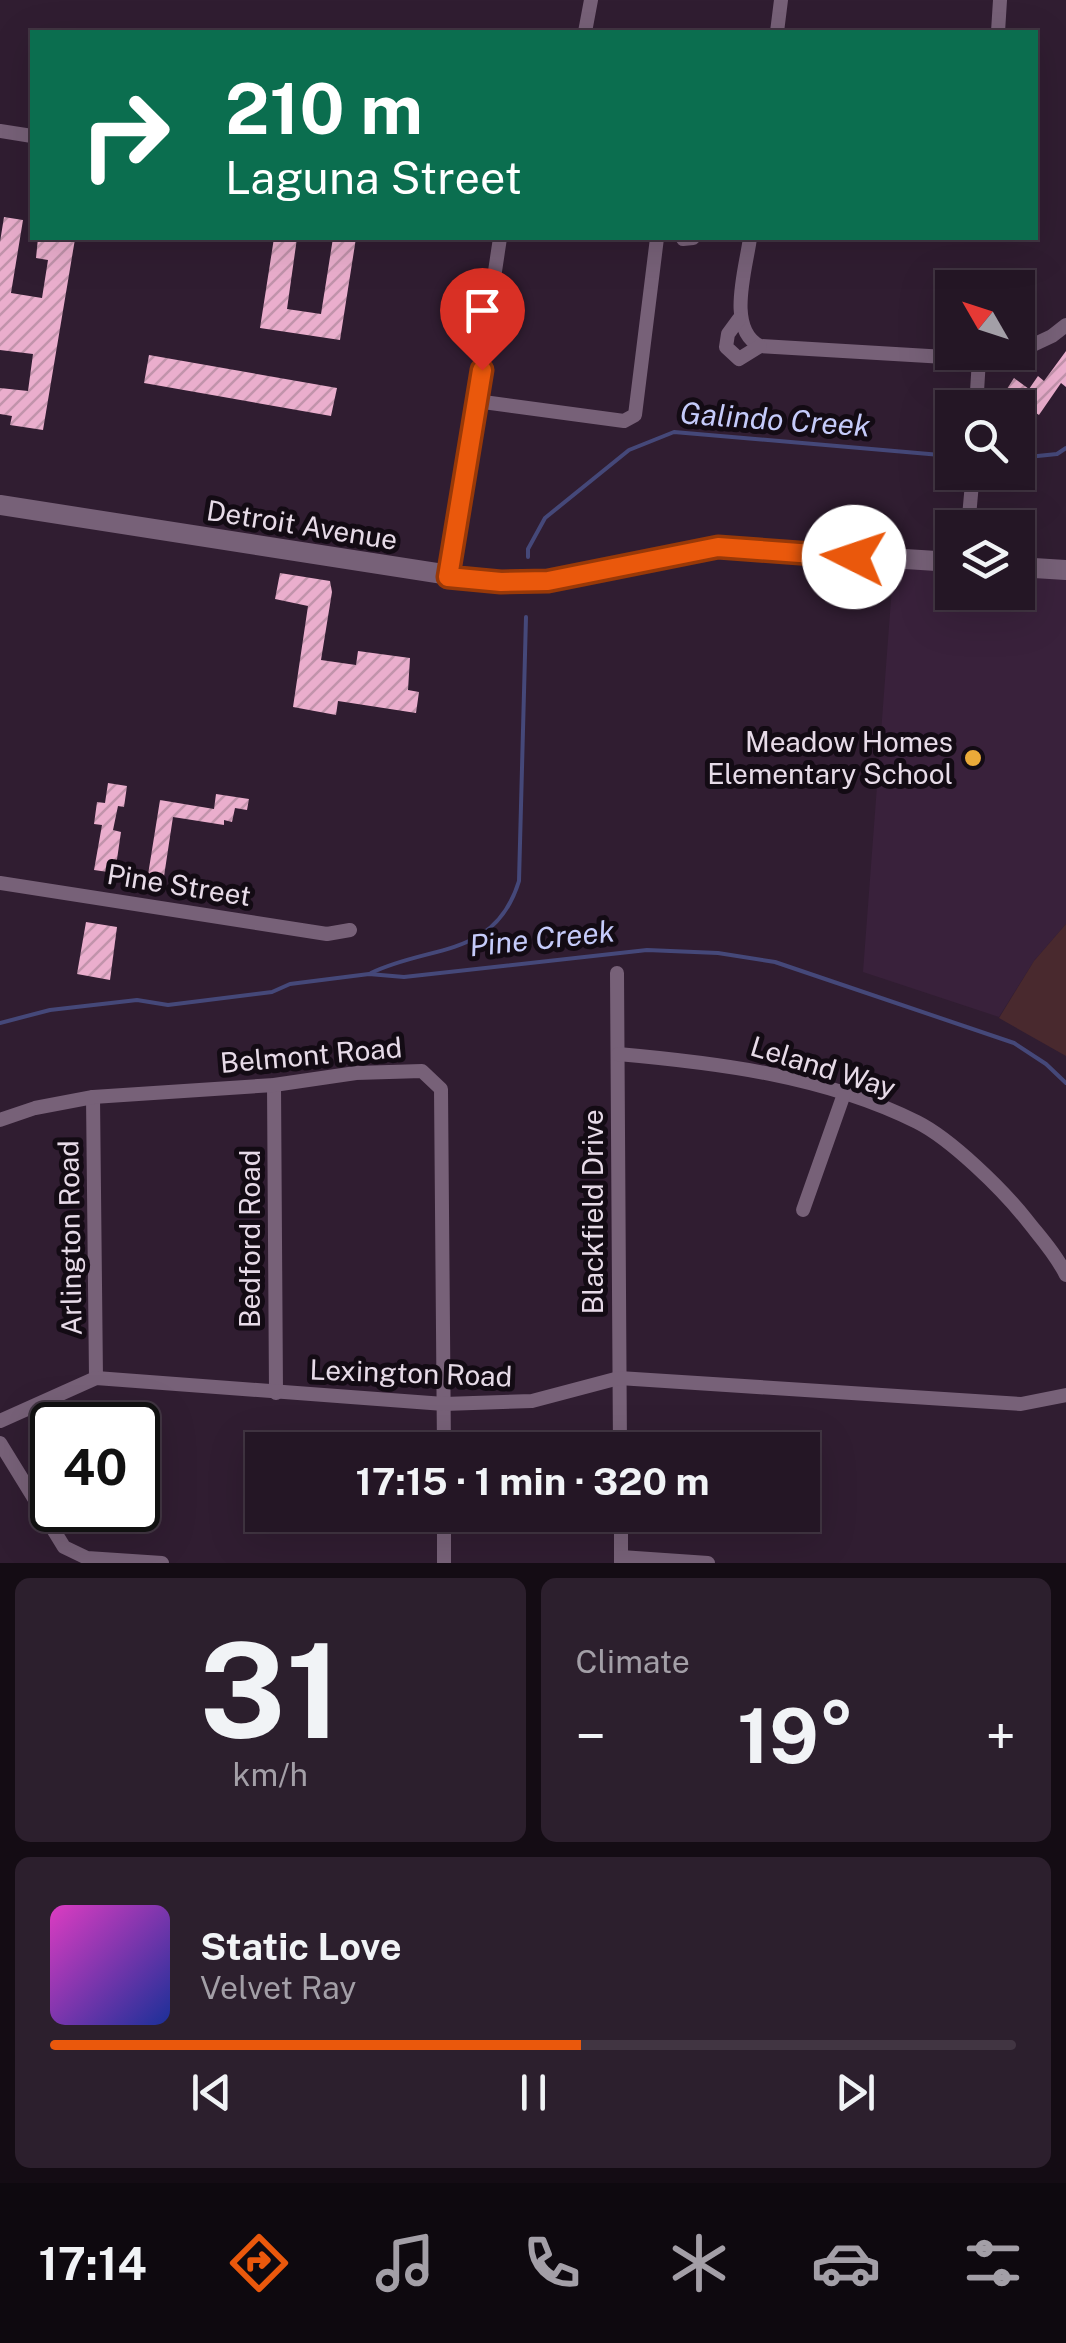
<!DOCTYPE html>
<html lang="en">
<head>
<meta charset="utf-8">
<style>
	:root { --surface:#241625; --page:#2c1f2d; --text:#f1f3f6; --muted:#a39fa7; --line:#413542; --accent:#ea580c }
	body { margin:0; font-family:"Public Sans",sans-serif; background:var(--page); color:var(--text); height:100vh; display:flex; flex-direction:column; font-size:38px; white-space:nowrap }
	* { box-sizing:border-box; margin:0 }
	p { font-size:32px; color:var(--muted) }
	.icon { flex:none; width:55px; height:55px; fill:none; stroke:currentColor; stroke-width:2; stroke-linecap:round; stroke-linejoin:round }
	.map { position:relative; height:1563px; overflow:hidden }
	.sheet { display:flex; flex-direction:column; gap:15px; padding:15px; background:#140c14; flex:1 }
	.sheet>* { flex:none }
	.top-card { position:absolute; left:30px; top:30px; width:1008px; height:210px; border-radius:0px; box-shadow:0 10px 40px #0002,0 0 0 2px var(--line); background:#0b6e4f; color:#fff; overflow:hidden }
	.needle { width:65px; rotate:309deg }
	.controls { position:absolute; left:935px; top:270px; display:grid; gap:20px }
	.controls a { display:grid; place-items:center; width:100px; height:100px; border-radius:0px; background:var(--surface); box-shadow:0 10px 40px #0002,0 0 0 2px var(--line); font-size:50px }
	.speed { position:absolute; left:30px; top:1402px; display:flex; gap:20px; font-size:50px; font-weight:700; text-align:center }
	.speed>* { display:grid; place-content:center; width:130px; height:130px; border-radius:50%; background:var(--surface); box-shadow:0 10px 40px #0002,0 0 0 2px var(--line); line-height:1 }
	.speed .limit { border:5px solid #111; border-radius:15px; background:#fff; color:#111 }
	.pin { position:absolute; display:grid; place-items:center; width:85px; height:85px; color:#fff; margin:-102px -42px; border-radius:50% 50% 50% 0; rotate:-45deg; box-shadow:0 0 10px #0007 }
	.pin .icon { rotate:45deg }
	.me { position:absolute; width:110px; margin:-55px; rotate:274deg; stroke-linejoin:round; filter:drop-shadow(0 0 8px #0008) }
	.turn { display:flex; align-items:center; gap:35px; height:210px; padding:0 30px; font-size:45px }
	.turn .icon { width:130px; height:130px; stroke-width:2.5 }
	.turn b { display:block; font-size:70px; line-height:85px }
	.big { font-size:75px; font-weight:700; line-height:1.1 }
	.sheet .tile { flex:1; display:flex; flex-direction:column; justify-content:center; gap:15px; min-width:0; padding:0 35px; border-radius:15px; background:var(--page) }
	.sheet .dial { align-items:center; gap:0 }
	.dial b { font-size:130px; line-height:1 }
	.song { display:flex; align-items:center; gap:30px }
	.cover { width:120px; height:120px; border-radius:15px; background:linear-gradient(135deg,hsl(310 70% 55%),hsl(230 70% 35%)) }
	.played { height:10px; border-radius:5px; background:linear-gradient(90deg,var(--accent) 55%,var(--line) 55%) }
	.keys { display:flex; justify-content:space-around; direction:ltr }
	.heat { display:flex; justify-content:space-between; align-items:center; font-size:55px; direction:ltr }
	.sheet .tiles { flex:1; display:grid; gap:15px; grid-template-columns:1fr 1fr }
	.tile:last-child { grid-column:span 2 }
	.trip { position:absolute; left:245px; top:1432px; width:575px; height:100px; border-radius:0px; background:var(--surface); box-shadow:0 10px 40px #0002,0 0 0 2px var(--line); font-weight:700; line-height:100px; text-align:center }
	.menu { display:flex; height:160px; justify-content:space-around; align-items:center; background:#0e090f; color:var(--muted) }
	.menu .icon { width:70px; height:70px }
	.menu .on { color:var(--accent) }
	.menu b { font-size:45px; color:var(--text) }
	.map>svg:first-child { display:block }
	.built { fill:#39213b }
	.green { fill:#49292e }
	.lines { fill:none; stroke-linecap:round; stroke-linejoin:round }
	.stream { stroke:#454879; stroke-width:4 }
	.building { fill:url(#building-hatch) }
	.street { stroke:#776178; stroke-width:14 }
	.secondary { stroke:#776178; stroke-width:20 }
	.route-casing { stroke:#983908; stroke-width:25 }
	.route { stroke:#ea580c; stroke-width:18 }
	.poi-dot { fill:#ebaa39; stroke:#130b14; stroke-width:4 }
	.labels { text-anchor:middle; stroke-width:10; stroke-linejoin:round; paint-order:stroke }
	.street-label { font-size:28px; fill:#e7dbe8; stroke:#130b14 }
	.poi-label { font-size:28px; fill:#e7dbe8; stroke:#130b14; text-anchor:end }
	.water-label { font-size:30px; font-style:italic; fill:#c5cbfa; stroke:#130b14 }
</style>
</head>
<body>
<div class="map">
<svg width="1066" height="1563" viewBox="0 0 1066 1563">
	<defs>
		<pattern id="building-hatch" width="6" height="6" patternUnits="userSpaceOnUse" patternTransform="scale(2.5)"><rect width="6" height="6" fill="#eaaecd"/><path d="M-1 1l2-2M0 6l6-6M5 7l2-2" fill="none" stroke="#c193ab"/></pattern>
	</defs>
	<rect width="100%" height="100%" fill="#301d31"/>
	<!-- built -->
	<polygon class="built" points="894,560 952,563 952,592 1018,592 1018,567 1066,570 1066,924 1034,961 999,1017 863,972"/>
	<!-- green -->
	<polygon class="green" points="1066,924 1066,1056 999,1018 1034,961"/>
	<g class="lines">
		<!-- stream -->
		<g class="stream">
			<polyline points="1018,458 1057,454 1066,448"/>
			<polyline points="528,557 528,549 545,518 629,450 674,432 952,456"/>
			<path d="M371,973C431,944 495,959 519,881L526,617"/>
			<polyline points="0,1023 50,1010 137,1000 168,1005 272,992 290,984 369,974 404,977 647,950 718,953 775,962 1014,1043 1046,1064 1066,1083"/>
		</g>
	</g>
	<!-- building -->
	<g class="building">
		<polygon points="4,217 23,220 11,293 42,298 48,260 36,258 38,238 75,239 43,430 10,425 12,416 0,414 0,388 28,391 33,354 0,350 0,242"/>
		<polygon points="274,238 297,238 287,309 321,314 333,238 356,238 340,340 260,328"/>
		<polygon points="1066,351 1066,387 1061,383 1039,415 1005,392 1014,378 1029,389 1038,376 1044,381"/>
		<polygon points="149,355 337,388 331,416 144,383"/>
		<rect x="1018" y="421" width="19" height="17"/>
		<polygon points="280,573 330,581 332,592 321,660 356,665 358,651 410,658 408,690 419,692 416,713 338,701 336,715 293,707 308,606 275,599"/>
		<polygon points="108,783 127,786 124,807 118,806 113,830 121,832 115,873 94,870 102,825 94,824 97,802 105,803"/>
		<polygon points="216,794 249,799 247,810 235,808 232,822 224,820 224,825 173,817 163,883 147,881 160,800 214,809"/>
		<polygon points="86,922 117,927 110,980 77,974"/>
	</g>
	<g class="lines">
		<!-- street -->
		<g class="street">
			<polyline points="585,32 591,0"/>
			<polyline points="777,32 781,0"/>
			<polyline points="998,32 1000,0"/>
			<polyline points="0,131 32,136"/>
			<path d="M750,238C746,269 726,329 760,346L979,359L1000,358L1016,352"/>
			<polyline points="683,239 693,238"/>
			<polyline points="739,319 728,334 726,347 739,359 760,346"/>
			<polyline points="1018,352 1052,336 1066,325"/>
			<polyline points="476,401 624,421 635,415 657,238"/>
			<polyline points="976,408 979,359"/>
			<polyline points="968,528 973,472"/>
			<polyline points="449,577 500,238"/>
			<polyline points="0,883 327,934 350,930"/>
			<polyline points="617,973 620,1450"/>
			<path d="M618,1054C719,1063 825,1076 917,1122C951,1139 1002,1189 1026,1219C1040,1237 1056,1254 1066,1275"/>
			<polyline points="274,1085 276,1393"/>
			<polyline points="93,1097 96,1378"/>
			<polyline points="0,1120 35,1108 93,1097 274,1085 356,1073 422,1071 441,1089 444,1450"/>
			<polyline points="803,1210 844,1094"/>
			<polyline points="0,1421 96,1378 444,1404 532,1401 619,1378 1021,1404 1066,1395"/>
			<polyline points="0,1443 64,1547 87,1558 162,1563"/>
			<polyline points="621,1515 621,1562"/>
			<polyline points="621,1557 708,1563"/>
			<polyline points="444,1563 444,1515"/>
		</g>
		<!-- secondary -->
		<g class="secondary">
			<polyline points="0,505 501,583 548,581 718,547 952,562"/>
			<polyline points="1018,567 1066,570"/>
		</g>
	</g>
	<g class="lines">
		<defs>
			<polyline id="route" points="482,370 448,577 501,582 548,581 718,547 854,557"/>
		</defs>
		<!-- route casing -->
		<use href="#route" class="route-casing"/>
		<!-- route -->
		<use href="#route" class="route"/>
	</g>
	<!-- markers -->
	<circle class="poi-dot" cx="973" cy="758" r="10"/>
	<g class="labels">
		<!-- street labels -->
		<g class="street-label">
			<text transform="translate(302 525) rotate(9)" y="10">Detroit Avenue</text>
			<text transform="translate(179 885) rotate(9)" y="10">Pine Street</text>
			<text transform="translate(311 1055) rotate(-5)" y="10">Belmont Road</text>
			<text transform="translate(823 1067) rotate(17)" y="10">Leland Way</text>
			<text transform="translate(593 1212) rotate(-90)" y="10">Blackfield Drive</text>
			<text transform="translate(70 1238) rotate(-91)" y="10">Arlington Road</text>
			<text transform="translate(250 1239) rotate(-90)" y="10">Bedford Road</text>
			<text transform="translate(411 1373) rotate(2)" y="10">Lexington Road</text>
		</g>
		<!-- poi labels -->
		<g class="poi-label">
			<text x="953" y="752">Meadow Homes<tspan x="953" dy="32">Elementary School</tspan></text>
		</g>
		<!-- water labels -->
		<g class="water-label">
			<text transform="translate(775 420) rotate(4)" y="10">Galindo Creek</text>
			<text transform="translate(542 939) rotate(-6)" y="10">Pine Creek</text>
		</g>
	</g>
</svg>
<div class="controls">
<a><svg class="needle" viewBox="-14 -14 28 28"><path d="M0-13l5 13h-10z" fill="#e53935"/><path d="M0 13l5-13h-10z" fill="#a39fa7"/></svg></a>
<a><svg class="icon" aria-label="search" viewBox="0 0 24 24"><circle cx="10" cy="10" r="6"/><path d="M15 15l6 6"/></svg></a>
<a><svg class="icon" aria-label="layers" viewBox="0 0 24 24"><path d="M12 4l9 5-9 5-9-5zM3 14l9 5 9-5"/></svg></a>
</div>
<div class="speed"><div class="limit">40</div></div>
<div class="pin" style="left:482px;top:370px;background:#d93025"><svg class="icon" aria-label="arrive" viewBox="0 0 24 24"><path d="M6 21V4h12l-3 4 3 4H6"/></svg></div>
<svg class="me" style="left:854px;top:557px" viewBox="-20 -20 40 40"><circle r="19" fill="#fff"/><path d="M0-13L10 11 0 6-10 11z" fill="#ea580c"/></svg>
<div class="trip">17:15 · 1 min · 320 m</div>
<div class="top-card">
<div class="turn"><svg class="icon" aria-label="right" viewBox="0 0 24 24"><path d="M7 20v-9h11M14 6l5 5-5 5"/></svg><div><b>210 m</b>Laguna Street</div></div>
</div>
</div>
<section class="sheet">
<div class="tiles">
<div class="tile dial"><b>31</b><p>km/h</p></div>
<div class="tile"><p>Climate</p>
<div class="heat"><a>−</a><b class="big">19°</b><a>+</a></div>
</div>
<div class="tile">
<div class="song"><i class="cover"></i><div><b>Static Love</b><p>Velvet Ray</p></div></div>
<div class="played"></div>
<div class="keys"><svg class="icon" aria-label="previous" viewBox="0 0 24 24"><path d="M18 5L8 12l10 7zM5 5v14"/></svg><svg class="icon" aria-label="pause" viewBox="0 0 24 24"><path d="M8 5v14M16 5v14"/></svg><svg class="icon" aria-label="next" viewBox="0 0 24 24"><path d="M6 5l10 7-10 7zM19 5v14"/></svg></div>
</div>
</div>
</section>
<nav class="menu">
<b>17:14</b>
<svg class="icon on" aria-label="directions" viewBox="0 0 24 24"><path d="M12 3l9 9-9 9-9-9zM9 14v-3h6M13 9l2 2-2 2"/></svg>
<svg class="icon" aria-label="music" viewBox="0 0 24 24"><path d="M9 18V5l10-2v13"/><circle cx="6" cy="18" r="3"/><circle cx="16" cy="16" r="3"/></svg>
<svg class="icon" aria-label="phone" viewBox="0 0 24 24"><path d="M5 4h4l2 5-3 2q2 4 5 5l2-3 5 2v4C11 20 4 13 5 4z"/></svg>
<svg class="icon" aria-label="climate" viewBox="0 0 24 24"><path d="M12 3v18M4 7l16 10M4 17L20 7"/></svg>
<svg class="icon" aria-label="car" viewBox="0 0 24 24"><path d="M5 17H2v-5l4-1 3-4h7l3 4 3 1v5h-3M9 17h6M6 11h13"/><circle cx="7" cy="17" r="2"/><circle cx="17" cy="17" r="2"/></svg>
<svg class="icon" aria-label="filters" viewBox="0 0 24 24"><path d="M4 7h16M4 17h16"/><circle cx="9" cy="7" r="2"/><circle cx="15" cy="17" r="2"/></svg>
</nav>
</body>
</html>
